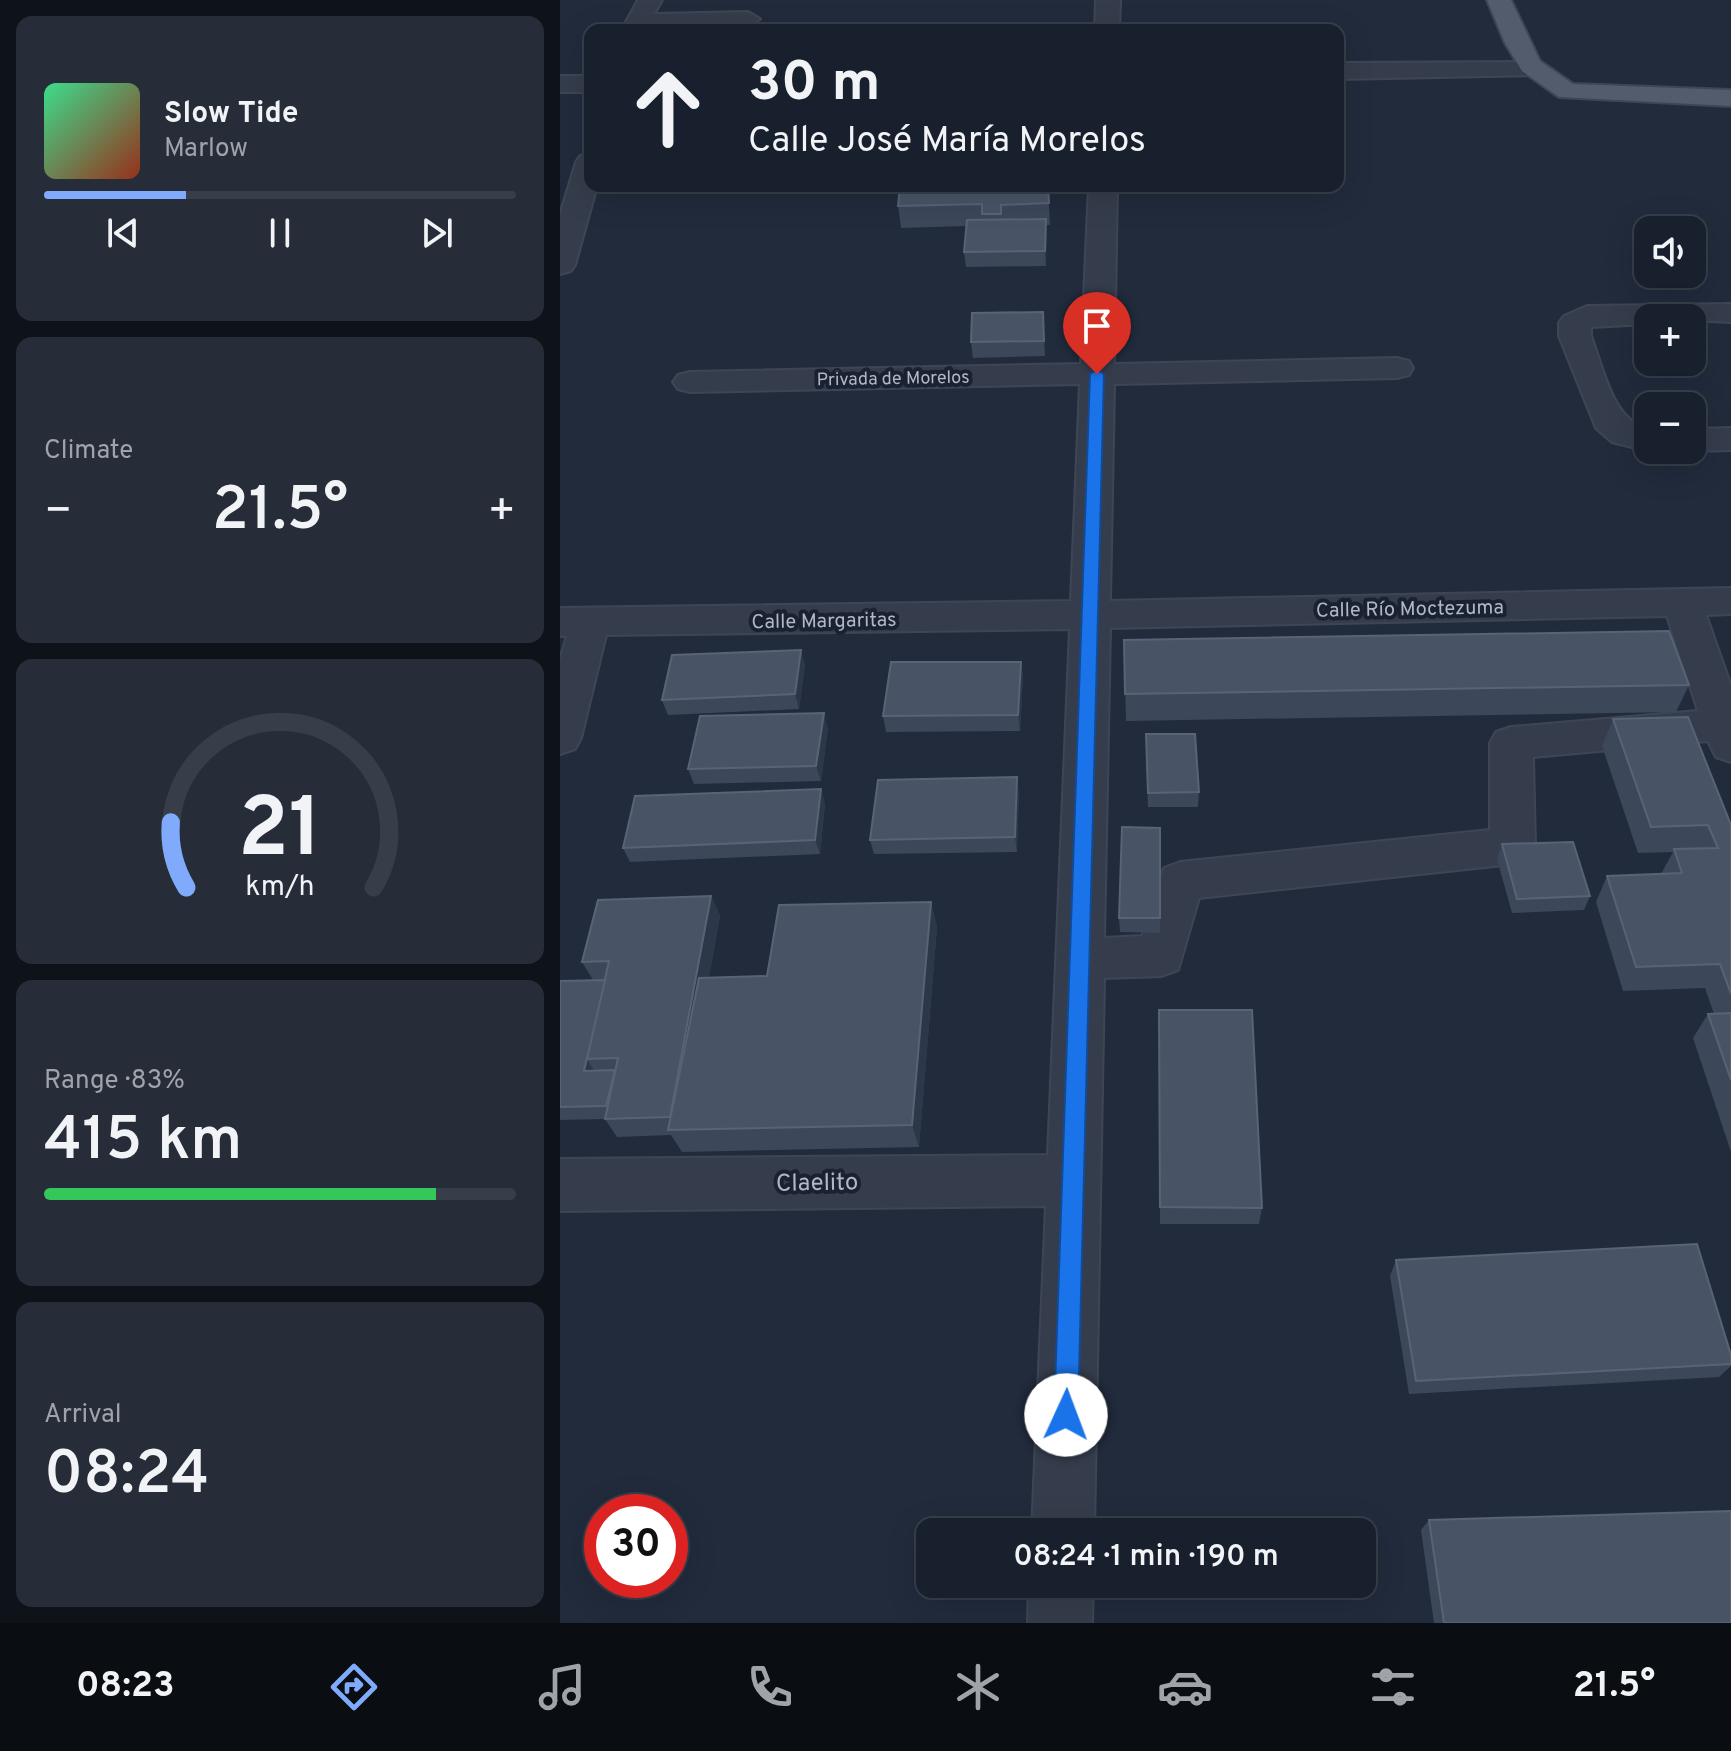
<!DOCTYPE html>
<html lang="en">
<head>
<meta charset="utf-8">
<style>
	:root { --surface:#19202d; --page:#262d39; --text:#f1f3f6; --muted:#9fa3aa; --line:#373e49; --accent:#80abfc }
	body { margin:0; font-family:Overpass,sans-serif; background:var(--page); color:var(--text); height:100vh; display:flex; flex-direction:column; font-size:30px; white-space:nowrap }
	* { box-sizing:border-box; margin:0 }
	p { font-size:26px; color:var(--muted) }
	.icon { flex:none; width:44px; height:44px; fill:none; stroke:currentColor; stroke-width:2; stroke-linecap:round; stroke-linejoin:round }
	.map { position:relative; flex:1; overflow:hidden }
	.panel { display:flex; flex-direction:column; gap:16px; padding:16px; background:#0e1219; width:560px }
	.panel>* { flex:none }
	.guide { position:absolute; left:24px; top:24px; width:760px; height:168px; border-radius:16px; box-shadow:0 8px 32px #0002,0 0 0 2px var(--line); background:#19202d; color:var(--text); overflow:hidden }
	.tools { position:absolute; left:1074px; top:216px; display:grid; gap:16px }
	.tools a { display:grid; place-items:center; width:72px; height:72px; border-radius:16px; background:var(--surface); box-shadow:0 8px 32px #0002,0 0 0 2px var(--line); font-size:40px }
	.speed { position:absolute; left:24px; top:1494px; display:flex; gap:16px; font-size:40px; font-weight:700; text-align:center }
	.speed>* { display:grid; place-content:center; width:104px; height:104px; border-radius:50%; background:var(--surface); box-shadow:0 8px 32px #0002,0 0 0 2px var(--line); line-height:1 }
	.speed .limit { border:12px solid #d22; background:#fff; color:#111 }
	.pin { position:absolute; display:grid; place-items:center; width:68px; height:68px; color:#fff; margin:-82px -34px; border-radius:50% 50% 50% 0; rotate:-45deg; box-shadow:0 0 8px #0007 }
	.pin .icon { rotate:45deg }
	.me { position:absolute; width:88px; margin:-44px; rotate:2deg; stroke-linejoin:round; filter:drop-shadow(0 0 6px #0008) }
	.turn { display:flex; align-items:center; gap:28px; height:168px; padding:0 32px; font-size:36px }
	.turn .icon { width:104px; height:104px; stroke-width:2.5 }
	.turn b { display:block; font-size:56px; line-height:68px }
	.big { font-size:60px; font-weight:600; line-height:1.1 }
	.panel .widget { flex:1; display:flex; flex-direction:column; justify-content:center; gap:12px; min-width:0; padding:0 28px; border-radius:16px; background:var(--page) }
	.panel .dial { align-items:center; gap:0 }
	.dial svg { height:208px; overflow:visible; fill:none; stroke:var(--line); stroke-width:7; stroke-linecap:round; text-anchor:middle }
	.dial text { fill:var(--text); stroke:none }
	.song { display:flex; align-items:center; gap:24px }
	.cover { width:96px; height:96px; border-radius:12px; background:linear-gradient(135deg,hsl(150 70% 55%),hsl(10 70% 35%)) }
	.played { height:8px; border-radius:4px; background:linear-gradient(90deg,var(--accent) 30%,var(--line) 30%) }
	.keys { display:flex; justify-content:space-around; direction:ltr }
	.heat { display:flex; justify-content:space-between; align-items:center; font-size:44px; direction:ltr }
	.charge { height:12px; border-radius:6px; background:linear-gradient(90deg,#34c759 83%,var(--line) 0) }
	.trip { position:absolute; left:356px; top:1518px; width:460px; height:80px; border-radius:16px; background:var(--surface); box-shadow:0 8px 32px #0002,0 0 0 2px var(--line); font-weight:600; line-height:80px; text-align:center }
	.tab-bar { display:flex; height:128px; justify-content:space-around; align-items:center; background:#0a0d12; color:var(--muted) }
	.tab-bar .icon { width:56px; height:56px }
	.tab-bar .selected { color:var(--accent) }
	.tab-bar b { font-size:36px; color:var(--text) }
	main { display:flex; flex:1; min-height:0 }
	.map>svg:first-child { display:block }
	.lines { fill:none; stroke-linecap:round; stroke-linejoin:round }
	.minor-casing { stroke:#3e4655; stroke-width:4 }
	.major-casing { stroke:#3e4655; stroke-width:4 }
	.minor { fill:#353d4c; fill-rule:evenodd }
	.major { fill:#535c6c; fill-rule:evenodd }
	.wall { fill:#3c475a }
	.shaded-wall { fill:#2c3749 }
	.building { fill:#485466; stroke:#586375; stroke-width:2 }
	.route { fill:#1a73e8; stroke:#114b97; stroke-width:2 }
	.labels { text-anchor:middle; stroke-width:8; stroke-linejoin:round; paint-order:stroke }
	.far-street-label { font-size:18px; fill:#b0b8c8; stroke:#1a2231 }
	.street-label { font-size:20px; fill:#b0b8c8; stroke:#1a2231 }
	.near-street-label { font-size:24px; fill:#b0b8c8; stroke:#1a2231 }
</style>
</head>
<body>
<main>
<section class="panel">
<div class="widget">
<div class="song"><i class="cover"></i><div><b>Slow Tide</b><p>Marlow</p></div></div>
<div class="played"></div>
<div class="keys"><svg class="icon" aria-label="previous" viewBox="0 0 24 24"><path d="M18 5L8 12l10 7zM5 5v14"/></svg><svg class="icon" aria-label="pause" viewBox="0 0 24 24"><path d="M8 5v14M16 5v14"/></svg><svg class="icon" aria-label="next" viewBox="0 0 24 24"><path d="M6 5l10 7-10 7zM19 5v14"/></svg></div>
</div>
<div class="widget"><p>Climate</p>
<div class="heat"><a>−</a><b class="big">21.5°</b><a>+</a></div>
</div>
<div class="widget dial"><svg viewBox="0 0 100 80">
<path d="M14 69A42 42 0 1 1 86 69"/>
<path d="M14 69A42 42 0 0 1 8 44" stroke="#80abfc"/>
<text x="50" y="56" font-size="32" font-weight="700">21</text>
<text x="50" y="72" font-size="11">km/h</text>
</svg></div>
<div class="widget"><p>Range · 83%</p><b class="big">415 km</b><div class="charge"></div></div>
<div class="widget"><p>Arrival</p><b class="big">08:24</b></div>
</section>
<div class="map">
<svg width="1171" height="1623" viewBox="0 0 1171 1623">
	<rect width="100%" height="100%" fill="#212b3c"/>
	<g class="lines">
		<defs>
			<g id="minor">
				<polygon points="78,0 102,0 94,14 188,12 200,19 188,26 78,29 66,22"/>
				<polygon points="536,0 560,0 559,30 535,30"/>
				<polygon points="971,62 984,70 980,75 778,79 778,63"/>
				<rect x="0" y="76" width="30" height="16"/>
				<polygon points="30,154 30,186 37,186 15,265 11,271 0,274 0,215 16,162 20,156"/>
				<path d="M529,186H557L554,364L837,358L849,361L853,368L849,375L837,378L554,384L550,601L1171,588V614L1146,615L1171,686V762L1156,757L1148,741L973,757L975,846L969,859L953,864L639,898L618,970L601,976L544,978L534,1532H472L486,1206L0,1211V1159L488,1155L510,629L46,635L21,738L15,749L0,754V660L7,636H0V608L511,601L520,384L130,392L118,389L113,382L118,375L130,372L521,364ZM1107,616L1138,711L951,727L936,732L930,743V830L620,862L604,868L582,936L544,938L550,628Z"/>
				<path d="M1171,304V322L1088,318V324L1031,327V336C1043,367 1052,420 1088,429V450H1091L1088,451L1052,442L1036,428L999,336V323L1004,316L1027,306Z"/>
				<polygon points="1171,428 1171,450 1132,451 1129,450 1132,450 1132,429"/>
				<polygon points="469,1584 533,1584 532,1623 468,1623"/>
			</g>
			<polygon id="major" points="927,0 951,0 980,61 1013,84 1171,90 1171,106 999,97 962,71 945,43"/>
		</defs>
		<!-- minor casing -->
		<use href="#minor" class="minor-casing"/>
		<!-- major casing -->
		<use href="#major" class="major-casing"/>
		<!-- minor -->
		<use href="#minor" class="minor"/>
		<!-- major -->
		<use href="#major" class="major"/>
	</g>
	<!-- wall -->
	<g class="wall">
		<polygon points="488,186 490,225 486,225 486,266 406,267 404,252 407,226 341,228 338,206"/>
		<polygon points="483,312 485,356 413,358 411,342"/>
		<polygon points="564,640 1129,685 1116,712 566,721"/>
		<polygon points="241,650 245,665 239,709 108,715 102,700"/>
		<polygon points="461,662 463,677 460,731 326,732 323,716"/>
		<polygon points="1053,719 1171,825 1171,1152 1133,1038 1148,1014 1154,1014 1145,988 1063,991 1036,902 1047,876 1101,874 1113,852 1078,853 1042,746"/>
		<polygon points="268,728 261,781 134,784 128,769"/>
		<polygon points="586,750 639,792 638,807 588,807"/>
		<polygon points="261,789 265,804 260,854 70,862 63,848"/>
		<polygon points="459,792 457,852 314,854 310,840"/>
		<polygon points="600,828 600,933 560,932 559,918"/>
		<polygon points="942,844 1030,896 1024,910 952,913 937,859"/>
		<polygon points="151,896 160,916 149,977 207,976 371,902 377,927 359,1147 122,1152 111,1135 57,1137 45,1119 0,1120 0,981 33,980 22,962"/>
		<polygon points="599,1010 702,1208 699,1224 600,1224"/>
		<polygon points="836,1260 1171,1355 1171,1366 1159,1377 849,1394 830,1276"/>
		<polygon points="869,1520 1171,1623 874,1623 861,1530"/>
	</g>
	<!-- shaded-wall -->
	<g class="shaded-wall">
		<polygon points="486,219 487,235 486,266 485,251"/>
		<polygon points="241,650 245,665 239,709 235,694"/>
		<polygon points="461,662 463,677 460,731 458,715"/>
		<polygon points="264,713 268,728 261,781 256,766"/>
		<polygon points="457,777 459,792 457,852 455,837"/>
		<polygon points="261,789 265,804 260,854 255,840"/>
		<polygon points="151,896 160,916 122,1130 110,1117"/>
		<polygon points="371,902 377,927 359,1147 352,1125"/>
		<polygon points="27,1060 36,1073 24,1071"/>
	</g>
	<!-- building -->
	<g class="building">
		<polygon points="340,186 488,186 489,203 441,205 441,214 422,214 422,204 338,206"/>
		<polygon points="486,219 485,251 404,252 407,220"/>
		<polygon points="483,312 484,341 411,342 412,313"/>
		<polygon points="1109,631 1129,685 565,694 564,640"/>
		<polygon points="241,650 235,694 102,700 112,655"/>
		<polygon points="331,662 461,662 458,715 323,716"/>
		<polygon points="264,713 256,766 128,769 140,716"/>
		<polygon points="1128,717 1171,825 1171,994 1160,964 1076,967 1047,876 1122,873 1114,849 1158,848 1148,825 1091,827 1053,719"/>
		<polygon points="586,734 635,734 639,792 588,793"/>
		<polygon points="457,777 455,837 310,840 318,780"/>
		<polygon points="261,789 255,840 63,848 75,796"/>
		<polygon points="562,827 600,828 600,918 559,918"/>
		<polygon points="1013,842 1030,896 957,899 942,844"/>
		<polygon points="151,896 110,1117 45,1119 58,1058 27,1059 49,961 22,962 38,900"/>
		<polygon points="371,902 352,1125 108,1130 139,978 207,976 219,905"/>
		<polygon points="45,980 24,1071 55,1070 46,1106 0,1107 0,981"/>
		<polygon points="599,1010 692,1010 702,1208 600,1207"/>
		<polygon points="1171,1013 1171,1080 1148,1014"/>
		<polygon points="1137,1244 1171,1355 1171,1364 856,1381 836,1260"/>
		<polygon points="1171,1511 1171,1623 884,1623 869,1520"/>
	</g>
	<!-- route -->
	<polygon class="route" points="537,370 544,374 518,1415 515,1423 506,1427 497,1423 494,1415 530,374"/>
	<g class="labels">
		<!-- far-street labels -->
		<g class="far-street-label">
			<text transform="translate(333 378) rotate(-1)" y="6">Privada de Morelos</text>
		</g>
		<!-- street labels -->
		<g class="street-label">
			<text transform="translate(850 608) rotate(-1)" y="7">Calle Río Moctezuma</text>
			<text transform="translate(264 620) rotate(-1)" y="7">Calle Margaritas</text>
		</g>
		<!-- near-street labels -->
		<g class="near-street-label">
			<text transform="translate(257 1182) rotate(-1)" y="8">Claelito</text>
		</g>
	</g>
</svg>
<div class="tools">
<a><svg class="icon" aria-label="sound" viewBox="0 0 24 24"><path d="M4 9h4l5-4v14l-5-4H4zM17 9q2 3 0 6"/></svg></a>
<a>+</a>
<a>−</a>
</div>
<div class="speed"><div class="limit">30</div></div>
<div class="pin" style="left:537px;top:374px;background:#d93025"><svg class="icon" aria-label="arrive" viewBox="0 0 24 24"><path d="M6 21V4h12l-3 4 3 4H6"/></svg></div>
<svg class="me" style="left:506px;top:1415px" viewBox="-20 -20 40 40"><circle r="19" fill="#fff"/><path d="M0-13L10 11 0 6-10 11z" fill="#1a73e8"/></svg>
<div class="trip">08:24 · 1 min · 190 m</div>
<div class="guide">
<div class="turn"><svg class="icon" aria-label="ahead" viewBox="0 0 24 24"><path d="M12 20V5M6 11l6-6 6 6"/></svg><div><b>30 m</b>Calle José María Morelos</div></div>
</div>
</div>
</main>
<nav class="tab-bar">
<b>08:23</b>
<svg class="icon selected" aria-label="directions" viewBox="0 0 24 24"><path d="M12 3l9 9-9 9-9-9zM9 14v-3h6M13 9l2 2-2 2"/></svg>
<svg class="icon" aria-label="music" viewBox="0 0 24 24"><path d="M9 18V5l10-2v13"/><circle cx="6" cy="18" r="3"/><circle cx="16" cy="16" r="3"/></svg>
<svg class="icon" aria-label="phone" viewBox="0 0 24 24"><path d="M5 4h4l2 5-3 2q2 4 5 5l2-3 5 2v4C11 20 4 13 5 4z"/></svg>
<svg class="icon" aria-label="climate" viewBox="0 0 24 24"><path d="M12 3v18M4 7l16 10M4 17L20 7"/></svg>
<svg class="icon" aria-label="car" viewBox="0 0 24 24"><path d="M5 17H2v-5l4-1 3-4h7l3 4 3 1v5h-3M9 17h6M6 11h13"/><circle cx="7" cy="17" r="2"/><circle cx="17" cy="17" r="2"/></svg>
<svg class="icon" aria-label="filters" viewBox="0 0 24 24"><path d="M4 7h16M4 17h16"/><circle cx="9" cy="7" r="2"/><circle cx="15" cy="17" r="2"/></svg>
<b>21.5°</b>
</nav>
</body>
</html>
